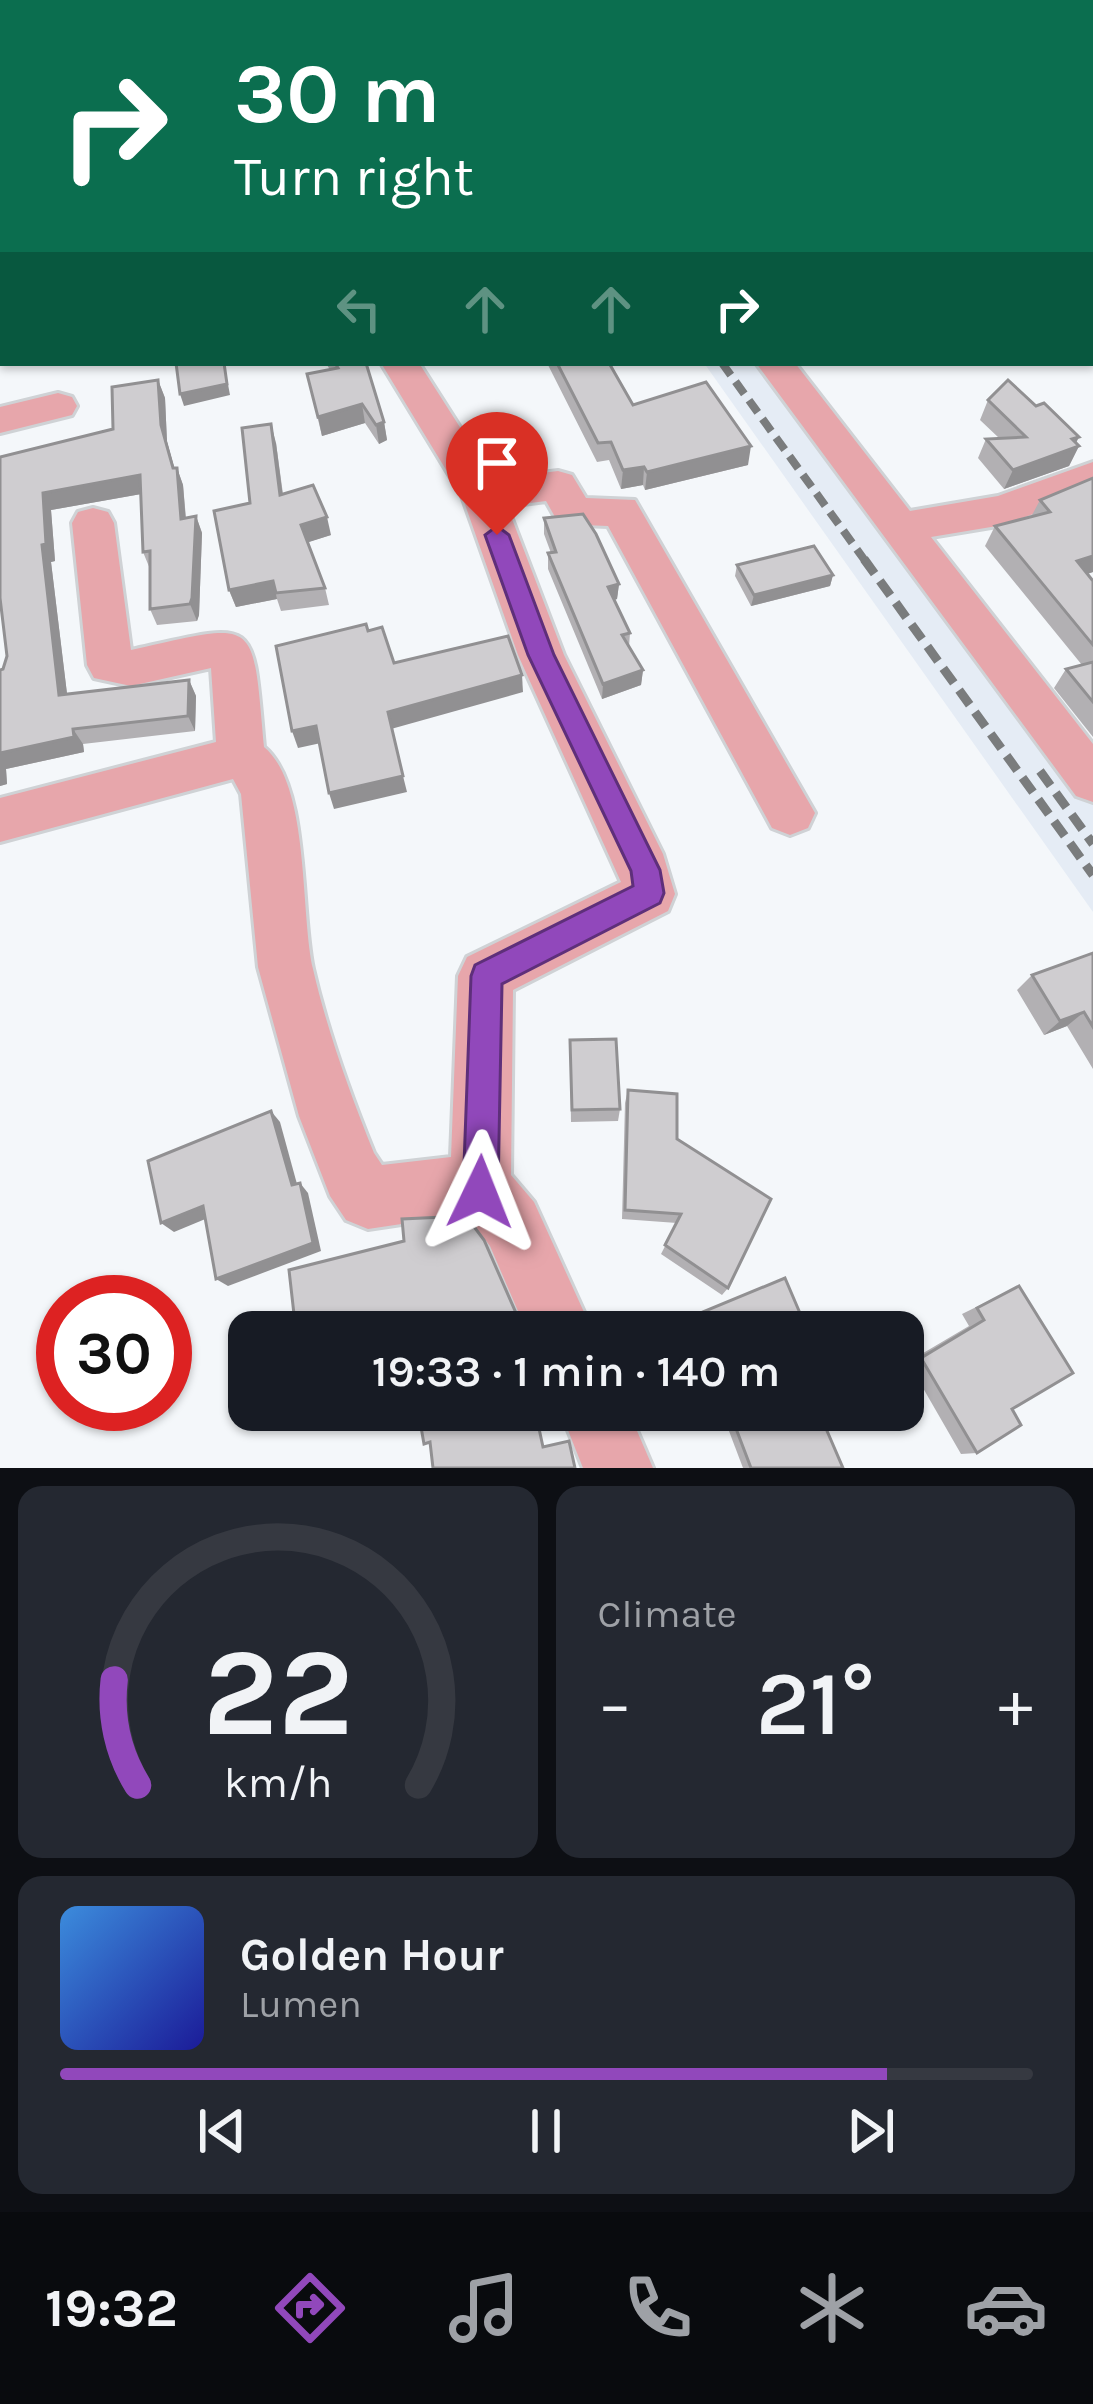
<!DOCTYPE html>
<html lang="en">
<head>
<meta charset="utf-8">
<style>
	:root { --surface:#171b24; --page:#242831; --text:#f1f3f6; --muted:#9ea1a6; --line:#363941; --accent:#9148bb }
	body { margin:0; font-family:Karla,sans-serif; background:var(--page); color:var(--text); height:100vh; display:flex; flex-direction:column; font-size:45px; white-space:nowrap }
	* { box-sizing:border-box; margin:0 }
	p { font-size:39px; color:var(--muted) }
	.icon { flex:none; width:66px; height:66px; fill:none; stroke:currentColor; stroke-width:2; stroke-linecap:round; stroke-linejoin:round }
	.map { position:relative; height:1468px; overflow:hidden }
	.sheet { display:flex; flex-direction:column; gap:18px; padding:18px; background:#0d0f14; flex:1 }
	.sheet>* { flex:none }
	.top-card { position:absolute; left:0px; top:0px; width:1095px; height:366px; box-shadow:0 3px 9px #0004; background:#0b6e4f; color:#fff; overflow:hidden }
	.speed { position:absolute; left:36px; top:1275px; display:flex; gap:24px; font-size:60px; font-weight:700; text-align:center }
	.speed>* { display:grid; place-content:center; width:156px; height:156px; border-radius:50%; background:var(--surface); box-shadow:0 3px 9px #0004; line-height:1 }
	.speed .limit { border:18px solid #d22; background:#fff; color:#111 }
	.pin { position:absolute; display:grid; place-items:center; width:102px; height:102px; color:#fff; margin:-123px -51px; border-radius:50% 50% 50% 0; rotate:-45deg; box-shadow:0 0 12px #0007 }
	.pin .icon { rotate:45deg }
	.me { position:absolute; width:132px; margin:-66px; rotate:2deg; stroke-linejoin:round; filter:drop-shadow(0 0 9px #0008) }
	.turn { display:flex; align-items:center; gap:42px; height:252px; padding:0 36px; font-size:54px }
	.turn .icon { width:156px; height:156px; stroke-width:2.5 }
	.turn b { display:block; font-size:84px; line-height:102px }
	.lanes { display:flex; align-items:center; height:114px; padding:0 36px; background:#0003; justify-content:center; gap:60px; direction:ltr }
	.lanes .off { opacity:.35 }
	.big { font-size:90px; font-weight:600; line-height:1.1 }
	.sheet .widget { flex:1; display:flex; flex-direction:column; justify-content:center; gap:18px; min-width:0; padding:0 42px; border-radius:24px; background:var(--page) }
	.sheet .dial { align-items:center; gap:0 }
	.dial svg { height:312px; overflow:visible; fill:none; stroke:var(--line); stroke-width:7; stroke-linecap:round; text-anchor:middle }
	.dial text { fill:var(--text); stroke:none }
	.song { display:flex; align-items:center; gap:36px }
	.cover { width:144px; height:144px; border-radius:18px; background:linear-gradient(135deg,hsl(210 70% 55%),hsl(240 70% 35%)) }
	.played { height:12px; border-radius:6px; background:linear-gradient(90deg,var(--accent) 85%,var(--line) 85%) }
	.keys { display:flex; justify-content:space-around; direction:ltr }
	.heat { display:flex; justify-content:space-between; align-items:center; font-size:66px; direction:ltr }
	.sheet .tiles { flex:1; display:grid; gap:18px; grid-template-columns:1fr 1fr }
	.widget:last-child { grid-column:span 2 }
	.trip { position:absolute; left:228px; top:1311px; width:696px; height:120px; border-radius:24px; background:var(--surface); box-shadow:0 3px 9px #0004; font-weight:600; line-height:120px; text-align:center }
	.menu { display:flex; height:192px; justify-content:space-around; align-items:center; background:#090b0e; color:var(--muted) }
	.menu .icon { width:84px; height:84px }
	.menu .on { color:var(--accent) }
	.menu b { font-size:54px; color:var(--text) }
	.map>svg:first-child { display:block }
	.built { fill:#e5ecf5 }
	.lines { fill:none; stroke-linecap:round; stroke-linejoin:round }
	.minor-casing { stroke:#cfd2d5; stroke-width:6 }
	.minor { fill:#e7a6ab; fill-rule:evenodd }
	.rail-far1 { stroke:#7a7c7d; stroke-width:8; stroke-dasharray:15 8; stroke-linecap:butt }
	.rail { stroke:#7a7c7d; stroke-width:9; stroke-dasharray:18 9; stroke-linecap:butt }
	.wall { fill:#b2b0b3 }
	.shaded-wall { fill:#919092 }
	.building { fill:#cfcdd0; stroke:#919092; stroke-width:3 }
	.route { fill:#9148bb; stroke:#5e2f7a; stroke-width:3 }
</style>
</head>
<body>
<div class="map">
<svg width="1093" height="1468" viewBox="0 0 1093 1468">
	<rect width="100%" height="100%" fill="#f4f7fa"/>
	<!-- built -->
	<polygon class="built" points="704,363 768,363 1093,794 1093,912"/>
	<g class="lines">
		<defs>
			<g id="minor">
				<polygon points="3,234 3,254 0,255 0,235"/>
				<path d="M381,363H419L493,479L558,471L572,475L586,498L635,500L815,813L808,828L790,835L772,828L608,526L559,524L546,501L507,506L564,655L663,854L675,894L668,911L513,990L511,1175L534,1202L593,1332H527L490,1246L471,1221L435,1219L368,1229L346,1220L330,1196L299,1116L258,967L241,794L233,779L0,842V798L216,742L211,668L131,686L94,678L87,665L72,523L78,512L93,508L108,512L114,523L131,650C260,621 252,615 264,747C310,785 300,911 313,969C327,1030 350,1094 374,1153L382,1165L451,1157L458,976L467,957L621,882L518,655L462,496Z"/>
				<polygon points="756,363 795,363 910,511 998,496 1093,462 1093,492 1003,525 931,537 1093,744 1093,802 1076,796"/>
				<polygon points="58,393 72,397 77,406 72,415 0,433 0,407"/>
				<polygon points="560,1410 628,1410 653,1468 583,1468"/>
			</g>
		</defs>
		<!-- minor casing -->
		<use href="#minor" class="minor-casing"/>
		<!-- minor -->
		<use href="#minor" class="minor"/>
		<!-- rail-far1 -->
		<polyline class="rail-far1" points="722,363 866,562"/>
		<!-- rail -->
		<g class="rail">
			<polyline points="864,559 1093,875"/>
			<polyline points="1040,771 1093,844"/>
		</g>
	</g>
	<!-- wall -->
	<g class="wall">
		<polygon points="326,363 366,363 384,422 387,440 379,444 365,423 322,436 307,374 330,370"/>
		<polygon points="547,363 609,363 633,405 748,465 645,490 643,485 621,489 609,460 597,462"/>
		<polygon points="158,380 165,398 167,442 174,468 177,468 183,485 186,518 196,516 202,533 199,615 197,621 157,625 150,609 150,569 143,552 141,494 51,510 55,561 51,562 67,694 189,680 196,696 195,731 83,744 84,752 6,769 7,784 0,786 3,669 7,656 1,609 0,457 113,429"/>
		<polygon points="988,400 1076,443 1079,446 1069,466 1004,489 978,458 986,439 999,438 980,420"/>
		<polygon points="276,443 283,494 331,535 308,542 325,588 329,605 281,611 277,599 236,607 229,590 250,503"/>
		<polygon points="1093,478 1093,572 1087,574 1093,581 1093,737 1054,688 1066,669 1082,665 985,546 995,526 1031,517 1040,500"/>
		<polygon points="544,518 619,584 617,599 614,600 630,633 629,647 643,670 641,685 602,699 548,569 548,553 551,553 544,534"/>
		<polygon points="737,565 833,575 830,586 751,606 735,576"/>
		<polygon points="1093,953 1093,1069 1067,1026 1044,1035 1017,990 1032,975"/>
		<polygon points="570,1040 620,1109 618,1121 571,1122"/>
		<polygon points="628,1090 677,1139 728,1288 722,1295 661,1254 677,1223 622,1219 625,1103"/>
		<polygon points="1019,1286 1012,1409 977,1453 961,1454 908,1362 969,1326 962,1314"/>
		<polygon points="721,1410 818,1410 843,1468 743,1468"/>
	</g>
	<!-- shaded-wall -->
	<g class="shaded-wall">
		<polygon points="224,363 230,395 184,406 180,394"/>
		<polygon points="158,380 165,398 167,442 178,481 177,468 183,485 187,536 181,519 161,425"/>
		<polygon points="362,404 365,423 322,436 318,417"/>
		<polygon points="384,422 387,440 379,444 376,425"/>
		<polygon points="271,424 276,443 285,513 280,495"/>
		<polygon points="1079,437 1073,449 1079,446 1069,466 1004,489 1013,470"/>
		<polygon points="751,446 748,465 645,490 647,472"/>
		<polygon points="644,467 643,485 621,489 623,470"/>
		<polygon points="140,475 147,493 51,510 55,561 51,562 69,710 59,695 42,545 43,493"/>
		<polygon points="196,516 202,533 199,615 197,621 190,604"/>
		<polygon points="327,517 331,535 306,543 301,525"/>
		<polygon points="1093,556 1093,572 1065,581 1077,561"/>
		<polygon points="833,575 830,586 751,606 754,595"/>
		<polygon points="273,581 277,599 236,607 229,590"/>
		<polygon points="619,584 617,599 607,602 608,587"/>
		<polygon points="643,670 641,685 602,699 603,684"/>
		<polygon points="522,675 523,692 391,729 388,712"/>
		<polygon points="189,680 196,696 195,731 188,716"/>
		<polygon points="316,726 321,743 298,748 292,731"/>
		<polygon points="73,729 83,744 84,752 6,769 7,784 0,786 0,753"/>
		<polygon points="403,776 407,792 334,809 329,793"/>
		<polygon points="1084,1012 1067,1026 1044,1035 1060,1021"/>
		<polygon points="271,1111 280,1122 300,1195 292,1185"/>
		<polygon points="300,1183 308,1193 321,1251 228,1286 216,1279"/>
		<polygon points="203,1206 215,1215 174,1232 161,1223"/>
		<polygon points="392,1322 397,1328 381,1332 354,1332"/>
	</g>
	<!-- building -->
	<g class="building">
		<polygon points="1014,0 1068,0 1071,3 981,3"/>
		<polygon points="176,363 224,363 227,384 180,394"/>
		<polygon points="335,363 366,363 384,422 376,425 362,404 318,417 307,374 338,368"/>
		<polygon points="557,363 609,363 633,405 706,382 751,446 647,472 644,467 623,470 611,442 598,443"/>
		<polygon points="158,380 161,425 173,468 177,468 181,519 196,516 192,598 190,604 150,609 150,551 143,552 140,475 43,493 46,544 42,545 59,695 189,680 188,716 73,729 74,737 0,753 0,670 3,669 7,656 0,598 0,457 113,429 112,387"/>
		<polygon points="1008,380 1036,406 1044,403 1079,437 1072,439 1079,446 1013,470 986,439 1026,437 988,400"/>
		<polygon points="271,424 280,495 313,485 327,517 301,525 325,588 276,593 273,581 229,590 214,511 250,503 242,428"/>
		<polygon points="1093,478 1093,556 1077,561 1093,581 1093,645 995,526 1050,512 1040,500"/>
		<polygon points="583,514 596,534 619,584 608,587 630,633 622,635 643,670 603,684 548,553 556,552 544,518"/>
		<polygon points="814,546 833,575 754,595 737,565"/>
		<polygon points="366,624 368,631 382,627 394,663 508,636 522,675 388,712 403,776 329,793 316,726 292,731 276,646"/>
		<polygon points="1093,662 1093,702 1066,669"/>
		<polygon points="1093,953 1093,1027 1084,1012 1060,1021 1032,975"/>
		<polygon points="616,1039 620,1109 572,1110 570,1040"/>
		<polygon points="628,1090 677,1094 677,1139 771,1199 728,1288 665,1245 681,1214 625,1210"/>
		<polygon points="271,1111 292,1185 300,1183 313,1243 216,1279 203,1206 161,1223 148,1161"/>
		<polygon points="466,1216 484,1240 523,1329 519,1330 519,1332 393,1332 392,1322 354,1332 296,1332 289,1270 404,1241 402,1219"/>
		<polygon points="785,1278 808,1332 666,1332 664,1328"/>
		<polygon points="1019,1286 1073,1373 1012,1409 1021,1425 977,1453 921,1358 984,1320 977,1308"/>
		<polygon points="418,1410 535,1410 543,1447 569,1441 575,1468 433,1468 430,1442 424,1444"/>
		<polygon points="729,1410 818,1410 843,1468 751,1468"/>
	</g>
	<!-- route -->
	<polygon class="route" points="497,526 509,535 554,655 660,870 664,893 660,903 502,984 498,1192 493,1205 480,1210 468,1205 463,1192 471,976 475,965 633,886 631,871 528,655 485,535"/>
</svg>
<div class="speed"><div class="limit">30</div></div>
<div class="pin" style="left:497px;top:535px;background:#d93025"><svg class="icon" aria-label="arrive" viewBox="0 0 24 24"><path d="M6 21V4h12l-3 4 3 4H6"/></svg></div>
<svg class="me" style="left:480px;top:1192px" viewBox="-20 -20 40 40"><path d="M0-17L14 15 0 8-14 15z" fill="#9148bb" stroke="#fff" stroke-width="4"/></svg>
<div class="trip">19:33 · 1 min · 140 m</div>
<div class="top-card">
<div class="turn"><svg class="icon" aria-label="right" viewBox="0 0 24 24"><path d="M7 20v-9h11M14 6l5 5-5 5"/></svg><div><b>30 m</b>Turn right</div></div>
<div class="lanes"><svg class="icon off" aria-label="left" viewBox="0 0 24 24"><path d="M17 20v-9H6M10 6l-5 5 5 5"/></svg><svg class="icon off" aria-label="ahead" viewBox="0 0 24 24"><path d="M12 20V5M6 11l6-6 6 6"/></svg><svg class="icon off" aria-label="ahead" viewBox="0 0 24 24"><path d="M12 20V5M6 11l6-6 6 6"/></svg><svg class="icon" aria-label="right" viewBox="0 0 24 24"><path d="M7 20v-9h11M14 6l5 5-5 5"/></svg></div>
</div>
</div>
<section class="sheet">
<div class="tiles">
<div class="widget dial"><svg viewBox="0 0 100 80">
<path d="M14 69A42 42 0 1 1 86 69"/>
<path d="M14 69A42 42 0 0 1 8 42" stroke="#9148bb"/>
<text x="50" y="56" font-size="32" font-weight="700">22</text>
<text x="50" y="72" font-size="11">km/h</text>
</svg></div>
<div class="widget"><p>Climate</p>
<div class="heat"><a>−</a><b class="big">21°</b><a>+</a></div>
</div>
<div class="widget">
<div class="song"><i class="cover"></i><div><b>Golden Hour</b><p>Lumen</p></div></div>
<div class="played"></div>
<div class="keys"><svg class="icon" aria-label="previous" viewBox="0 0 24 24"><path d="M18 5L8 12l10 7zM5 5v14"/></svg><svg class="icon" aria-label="pause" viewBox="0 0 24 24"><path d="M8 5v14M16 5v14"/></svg><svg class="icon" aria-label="next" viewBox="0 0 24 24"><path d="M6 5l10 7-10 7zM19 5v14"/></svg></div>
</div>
</div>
</section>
<nav class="menu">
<b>19:32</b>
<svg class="icon on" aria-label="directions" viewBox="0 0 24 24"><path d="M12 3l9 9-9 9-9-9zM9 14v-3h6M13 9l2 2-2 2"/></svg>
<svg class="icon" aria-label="music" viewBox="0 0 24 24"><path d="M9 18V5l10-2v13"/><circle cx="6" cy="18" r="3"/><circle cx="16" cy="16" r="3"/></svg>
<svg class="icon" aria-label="phone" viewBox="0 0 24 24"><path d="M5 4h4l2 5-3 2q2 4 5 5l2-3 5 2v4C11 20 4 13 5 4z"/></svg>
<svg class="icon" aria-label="climate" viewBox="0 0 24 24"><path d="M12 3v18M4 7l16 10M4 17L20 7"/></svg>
<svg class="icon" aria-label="car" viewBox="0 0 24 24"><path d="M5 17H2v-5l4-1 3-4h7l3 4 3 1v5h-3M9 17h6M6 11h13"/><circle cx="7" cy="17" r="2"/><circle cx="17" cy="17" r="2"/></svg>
</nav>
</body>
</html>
